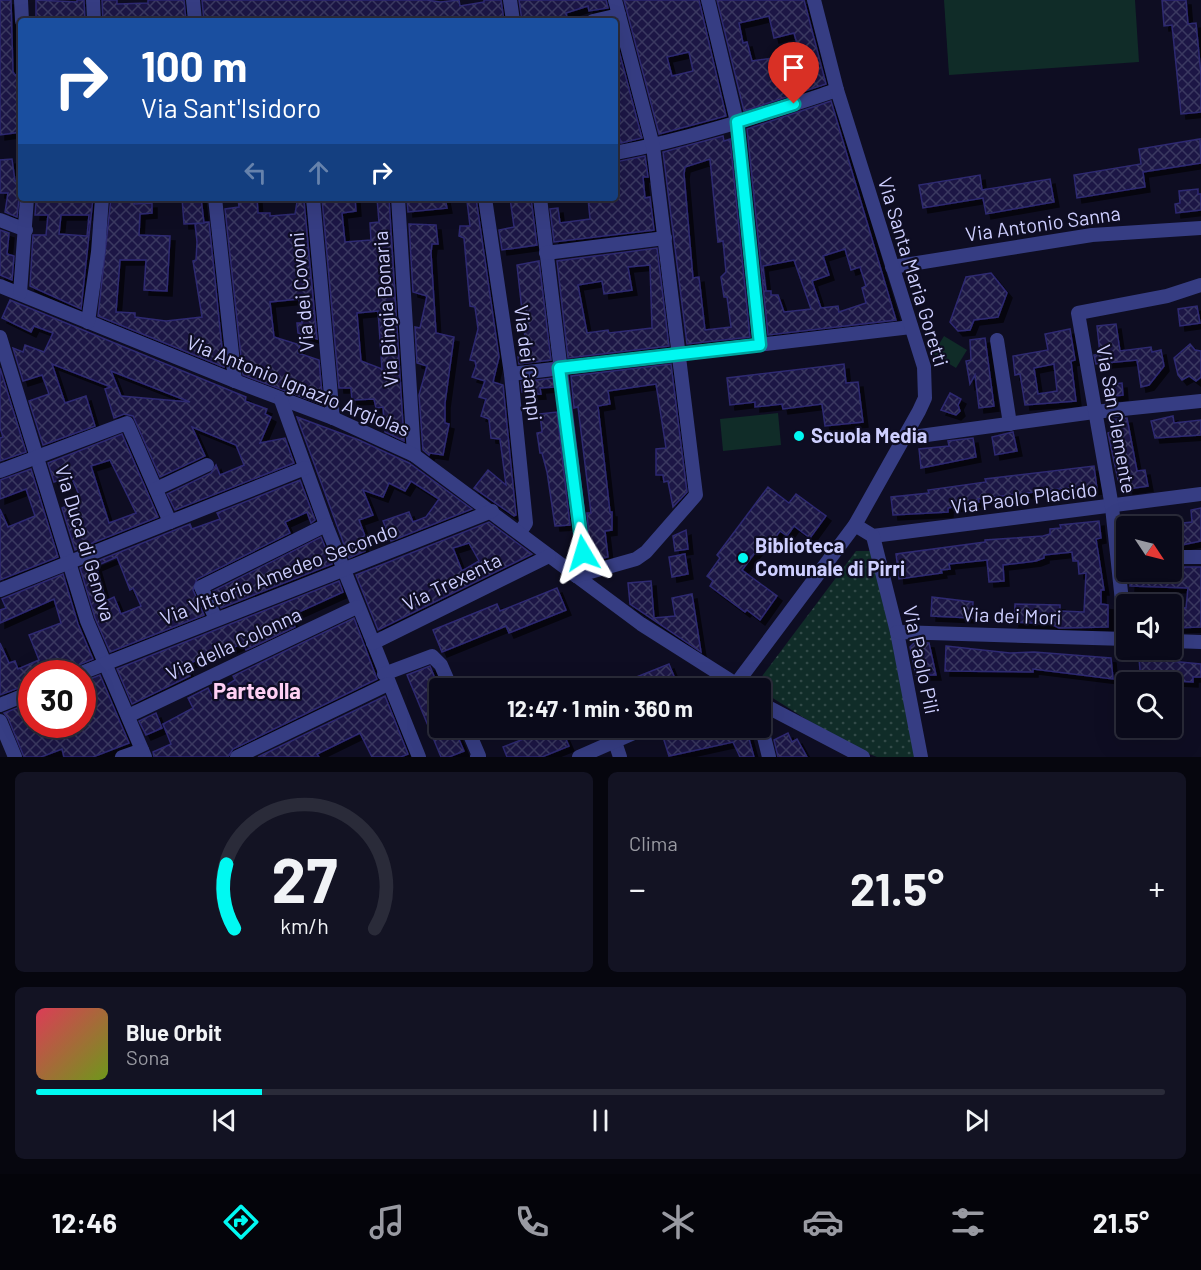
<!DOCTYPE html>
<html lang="it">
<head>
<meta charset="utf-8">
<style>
	:root { --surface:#0a0a1a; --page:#131323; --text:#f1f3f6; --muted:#999aa2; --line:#2a2b39; --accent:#00f9f2 }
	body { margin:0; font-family:Barlow,sans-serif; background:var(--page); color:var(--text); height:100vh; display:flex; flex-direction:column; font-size:22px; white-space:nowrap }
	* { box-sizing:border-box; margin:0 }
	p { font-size:20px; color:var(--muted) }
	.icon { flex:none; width:33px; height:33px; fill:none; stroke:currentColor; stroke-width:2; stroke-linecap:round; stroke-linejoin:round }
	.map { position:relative; height:757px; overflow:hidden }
	.sheet { display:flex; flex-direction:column; gap:15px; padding:15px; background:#06060e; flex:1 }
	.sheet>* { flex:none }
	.guide { position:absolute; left:18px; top:18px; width:600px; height:183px; border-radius:6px; box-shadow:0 6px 24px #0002,0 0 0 2px var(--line); background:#1a4fa0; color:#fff; overflow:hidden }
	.needle { width:39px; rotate:125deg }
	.controls { position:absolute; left:1116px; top:516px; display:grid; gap:12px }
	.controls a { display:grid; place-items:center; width:66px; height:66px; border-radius:6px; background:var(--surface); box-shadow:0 6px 24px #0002,0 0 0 2px var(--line); font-size:30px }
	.speed { position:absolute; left:18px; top:660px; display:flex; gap:12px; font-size:30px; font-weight:700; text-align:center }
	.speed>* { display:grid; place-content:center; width:78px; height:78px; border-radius:50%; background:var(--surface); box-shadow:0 6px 24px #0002,0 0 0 2px var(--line); line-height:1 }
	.speed .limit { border:9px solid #d22; background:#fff; color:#111 }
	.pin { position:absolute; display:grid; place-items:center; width:51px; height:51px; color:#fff; margin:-62px -26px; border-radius:50% 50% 50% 0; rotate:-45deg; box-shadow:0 0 6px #0007 }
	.pin .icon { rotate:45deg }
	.me { position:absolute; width:66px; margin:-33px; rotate:353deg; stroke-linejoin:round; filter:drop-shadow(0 0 4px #0008) }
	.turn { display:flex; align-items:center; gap:21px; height:126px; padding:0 24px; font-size:27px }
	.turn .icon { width:78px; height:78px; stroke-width:2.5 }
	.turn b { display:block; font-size:42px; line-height:51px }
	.lanes { display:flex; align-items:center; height:57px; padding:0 24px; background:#0003; justify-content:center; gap:30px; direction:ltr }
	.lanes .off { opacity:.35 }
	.big { font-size:45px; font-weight:700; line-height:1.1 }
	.sheet .widget { flex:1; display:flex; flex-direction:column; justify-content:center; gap:9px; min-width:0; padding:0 21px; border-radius:9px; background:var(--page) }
	.sheet .dial { align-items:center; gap:0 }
	.dial svg { height:156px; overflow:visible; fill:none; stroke:var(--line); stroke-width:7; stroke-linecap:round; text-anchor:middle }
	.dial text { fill:var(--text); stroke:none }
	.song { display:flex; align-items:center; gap:18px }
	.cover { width:72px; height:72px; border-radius:9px; background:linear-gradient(135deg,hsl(350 70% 55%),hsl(80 70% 35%)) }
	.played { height:6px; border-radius:3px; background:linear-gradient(90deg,var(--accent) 20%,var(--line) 20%) }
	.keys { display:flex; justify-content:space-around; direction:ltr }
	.heat { display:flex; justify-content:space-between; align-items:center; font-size:33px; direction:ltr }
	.sheet .tiles { flex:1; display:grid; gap:15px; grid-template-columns:1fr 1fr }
	.widget:last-child { grid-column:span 2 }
	.trip { position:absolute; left:429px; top:678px; width:342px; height:60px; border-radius:6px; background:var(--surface); box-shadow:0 6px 24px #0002,0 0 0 2px var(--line); font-weight:700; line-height:60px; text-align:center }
	.tabs { display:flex; height:96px; justify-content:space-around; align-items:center; background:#04040a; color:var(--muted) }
	.tabs .icon { width:42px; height:42px }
	.tabs .active { color:var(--accent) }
	.tabs b { font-size:27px; color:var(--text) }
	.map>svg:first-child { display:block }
	.grass { fill:url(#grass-dots) }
	.pitch { fill:#102c28 }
	.building { fill:url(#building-cross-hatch); stroke:#2e2971; stroke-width:1.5; fill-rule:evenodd; filter:url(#shadow) }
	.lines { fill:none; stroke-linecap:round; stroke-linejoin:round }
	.minor { stroke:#363d83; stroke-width:14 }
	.route-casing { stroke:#00a29d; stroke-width:15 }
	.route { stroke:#00f9f2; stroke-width:10 }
	.poi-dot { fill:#00f9f2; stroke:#0e0d22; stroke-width:2 }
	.labels { text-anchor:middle; stroke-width:4.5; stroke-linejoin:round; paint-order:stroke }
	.street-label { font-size:20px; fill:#cecfff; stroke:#0e0d22 }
	.poi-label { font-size:20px; font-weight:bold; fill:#cecfff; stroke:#0e0d22; text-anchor:start }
	.quarter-label { font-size:22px; font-weight:bold; fill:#ffd0f4; stroke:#0e0d22 }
</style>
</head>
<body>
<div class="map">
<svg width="1201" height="757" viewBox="0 0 1201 757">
	<defs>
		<pattern id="grass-dots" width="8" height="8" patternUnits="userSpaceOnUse" patternTransform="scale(1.5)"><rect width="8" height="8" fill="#102c28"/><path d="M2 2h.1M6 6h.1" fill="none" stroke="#324a48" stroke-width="1.8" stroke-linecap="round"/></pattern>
		<pattern id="building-cross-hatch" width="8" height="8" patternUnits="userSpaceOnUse" patternTransform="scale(1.5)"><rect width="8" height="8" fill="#1b1844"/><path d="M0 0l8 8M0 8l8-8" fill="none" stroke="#3b3960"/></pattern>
		<filter id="shadow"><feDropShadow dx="5" dy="5" stdDeviation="0" flood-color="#0009"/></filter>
	</defs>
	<rect width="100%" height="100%" fill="#0e0d22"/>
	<!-- grass -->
	<polygon class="grass" points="856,551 872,551 897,659 915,757 877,757 847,745 757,688 757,683"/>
	<!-- pitch -->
	<g class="pitch">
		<polygon points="944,0 1135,0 1139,62 949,75"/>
		<polygon points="944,336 967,350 956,368 933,354"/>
		<polygon points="778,413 781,445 723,451 720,419"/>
	</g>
	<!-- building -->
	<g class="building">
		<polygon points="0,0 11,0 13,72 15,75 21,74 21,132 0,135"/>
		<polygon points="36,0 77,2 77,0 84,0 85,21 36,21"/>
		<polygon points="102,0 117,0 117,4 148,3 148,0 184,0 186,21 103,21"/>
		<polygon points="202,0 427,0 440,2 459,0 460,6 484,2 484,0 501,0 504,21 204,21"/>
		<polygon points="519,0 606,0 608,8 589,11 588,6 566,13 568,21 522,21"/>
		<path d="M624,0H699L726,116L659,134ZM689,52L693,71L672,76L667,57Z"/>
		<path d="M717,0H804L826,84L744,111ZM769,16L774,38L794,33L800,55L780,62L779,57L752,61L747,42L743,43L739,23Z"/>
		<polygon points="1162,0 1186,0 1188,24 1196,23 1201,75 1201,112 1181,114 1172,25 1164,26"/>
		<polygon points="615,36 642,138 621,143 615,123 620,121 615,100"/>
		<path d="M831,101L896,320L768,335L747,129ZM845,249L851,270L860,267L866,286L862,288L866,303L839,312L838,306L821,308L812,281L829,275L823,256ZM794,260L811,309L784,312L778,295H771V291H766L763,266Z"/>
		<path d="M723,136L724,141L730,139L750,337L687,344L663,152ZM710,159L718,242L723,241L726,272L721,277L724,297H727L731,327L705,330L699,277L693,278L684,174L685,167Z"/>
		<polygon points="1200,139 1201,163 1143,172 1145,187 1077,198 1074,175 1141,164 1139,149"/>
		<polygon points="645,156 648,177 643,177 645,198 650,197 654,230 554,242 550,209 558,208 560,223 590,219 588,198 615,198 615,162"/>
		<polygon points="12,159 15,181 21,181 17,217 5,212 8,193 0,193 0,160"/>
		<polygon points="980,175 982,190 1050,179 1054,202 986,214 983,198 923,208 919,185"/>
		<polygon points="1198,189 1198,194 1201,194 1201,210 1176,213 1175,204 1180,203 1179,191"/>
		<path d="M53,198H93L81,309L30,286L33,235H46L48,215H35L36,202L53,201ZM61,215H89L87,236L59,234Z"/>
		<polygon points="111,198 134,198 134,204 152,203 152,213 140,214 139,235 170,236 167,291 144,290 146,260 120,260 116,312 135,313 135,317 166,321 202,317 193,261 196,260 197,242 195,223 209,222 224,367 98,316"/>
		<polygon points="182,198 201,198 204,223 184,224"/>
		<polygon points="238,198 257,198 258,213 270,213 270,216 295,214 297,202 304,201 317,339 298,333 297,323 302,323 299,299 270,302 274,337 300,345 298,353 319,360 323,405 243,375 225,209 239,207"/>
		<path d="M355,198L356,211L342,213L345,242L371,240L370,223L379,222L377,198H389L404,441L385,432L383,407L376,408L374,399L352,400L351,388H339L322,199ZM378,311L382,369L361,361L357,313Z"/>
		<polygon points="407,198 445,198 447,208 408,212"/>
		<polygon points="470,198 476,198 499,357 493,382 503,385 516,515 514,516 474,488 488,470 506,485 500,439 491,438 489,419 481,416 486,399 479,397 485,381 472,377 476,366 475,361 470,360 478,329 475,307 470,306 464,238 459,236 460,226 470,226 467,201"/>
		<polygon points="510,198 531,198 537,245 502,250 499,230 514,227"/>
		<polygon points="409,224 436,225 438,244 432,244 431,253 436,333 454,337 445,403 445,423 449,424 443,455 430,453 429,455 423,450 419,395 427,366 417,363 415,327 420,328 427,296 413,292"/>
		<polygon points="0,230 9,233 7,254 14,256 12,280 0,275"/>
		<path d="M657,248L669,346L568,358L557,261ZM650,265L652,328L609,333L608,330L587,333L578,285L602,281L604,294L632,290L628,267Z"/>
		<polygon points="539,261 551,360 519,364 518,357 527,356 517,265"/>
		<polygon points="991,273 1007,293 998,317 974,320 970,330 958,331 950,322 966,277"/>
		<path d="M10,300L246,397L245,401L267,409L265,414L271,417L260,443L285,438L294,463L175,510L167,494L211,473L216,465L220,475L244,465L236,445L192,427L205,456L160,477L133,416L124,414L114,418L105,389L111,387L52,364L65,403L86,396L95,426L43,445L29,401L49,394L42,375L23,381L13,348L23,352L25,345L44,352L53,333L34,326L31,332L2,318ZM111,371L190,402L121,396Z"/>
		<polygon points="1197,306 1200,323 1180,326 1178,309"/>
		<polygon points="1116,324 1120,351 1151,347 1152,352 1161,350 1164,366 1149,385 1141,387 1137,360 1096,364 1094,355 1100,354 1097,326"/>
		<path d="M1070,329L1075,360L1071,361L1076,401L1025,405L1020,374L1015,375L1013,356L1048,350L1045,334ZM1054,364L1057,391L1038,394L1034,368Z"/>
		<polygon points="985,338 994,406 979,408 975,375 970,384 966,361 971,360 970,340"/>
		<polygon points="1190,344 1195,350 1201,351 1201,377 1196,381 1189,376 1182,380 1178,375 1174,358"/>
		<polygon points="671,364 687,492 673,507 668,481 664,482 663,475 656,475 656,449 666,448 656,384 608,391 610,404 598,406 610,512 612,512 612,530 605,531 608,557 591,561 587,513 591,513 578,407 574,408 571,376"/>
		<polygon points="844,364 846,383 858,382 863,422 825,426 822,404 783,409 782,404 755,407 755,402 730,405 727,378"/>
		<polygon points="0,368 26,452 0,461 0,438 3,437 0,428"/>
		<polygon points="553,378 554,387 540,388 541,394 525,395 525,392 522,392 521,382"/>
		<polygon points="1122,383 1123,395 1105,397 1104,385"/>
		<polygon points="950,393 961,399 958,405 960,411 956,415 941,410"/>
		<polygon points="557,412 570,525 555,526 547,472 542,453 540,453 537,433 542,432 540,414"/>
		<polygon points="1173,416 1174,423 1201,420 1201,435 1155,438 1151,421"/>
		<polygon points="297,417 359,440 409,463 472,509 391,541 383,521 409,512 413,522 426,517 439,499 411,481 405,491 389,483 383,497 363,490 373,515 359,520 365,536 360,538 365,551 349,558"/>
		<polygon points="1127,418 1137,471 1145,470 1148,486 1128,489 1127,479 1118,480 1108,433 1111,432 1109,420"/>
		<polygon points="1013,432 1017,451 995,455 992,437"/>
		<path d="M122,434L158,517L75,550L62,508L79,501L77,496L79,495L71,476L54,482L48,463ZM110,460L136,513L109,523L91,466Z"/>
		<polygon points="973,438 976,457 921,468 919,449 949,446 948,441"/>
		<polygon points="1094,466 1097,489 1076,492 1075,487 978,499 979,502 948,508 948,512 893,515 891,497 929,493 928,490 986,482 985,479"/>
		<polygon points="31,469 58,557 0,580 0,509 8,527 35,516 26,489 0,499 0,480"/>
		<path d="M300,480L315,520L311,523L307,512L285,522L290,533L197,579L193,590L204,615L110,652L95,618L80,568L190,524L192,529L220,519L217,513ZM117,557L130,590L133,588L141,606L121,614L114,597L106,601L96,566Z"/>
		<polygon points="768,487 789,503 796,494 826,516 810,538 794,526 787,536 780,531 772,542 766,538 742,570 777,596 760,620 747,610 745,612 710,586 713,581 707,576 720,558 717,555"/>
		<polygon points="1201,508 1201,541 1177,546 1174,524 1192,522 1191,510"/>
		<polygon points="1099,521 1101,538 1096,539 1104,590 1101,590 1101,604 1108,605 1108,627 1059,628 1051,624 1014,622 1015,604 1060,605 1060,611 1084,612 1086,573 1079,574 1078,561 1073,561 1072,552 1044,555 1044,558 1036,561 1003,565 1004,581 989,582 987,560 949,564 950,569 941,570 942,573 899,579 896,554 985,542 985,540 1043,536 1050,534 1050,529 1061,528 1060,525"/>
		<path d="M489,522L532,554L378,630L356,575ZM469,543L479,561L462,571L453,548Z"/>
		<polygon points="686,530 688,549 675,551 673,536"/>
		<polygon points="321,537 332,564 221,608 213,591"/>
		<polygon points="685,554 688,574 672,577 669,557"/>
		<polygon points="1172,567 1201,567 1201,627 1172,628 1172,607 1186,608 1188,588 1130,586 1131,572 1172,572"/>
		<polygon points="63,574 78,624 93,659 76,666 65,674 32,674 32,683 0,695 0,643 9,663 15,661 18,669 39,660 29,635 61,623 54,599 0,623 0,610 6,608 2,599"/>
		<polygon points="339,581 343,592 290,616 295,627 246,650 243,643 232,648 230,644 204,654 205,657 185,665 190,676 132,704 117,669"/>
		<polygon points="651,581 654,618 675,616 672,598 692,594 701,652 630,604 628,583"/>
		<polygon points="557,588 566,610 509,633 506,626 442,652 433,630 497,604 500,611"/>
		<polygon points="932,597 973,602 972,618 931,616"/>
		<polygon points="354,618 377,679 233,749 228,757 154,757 153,752 171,744 163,724 193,708 188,698 208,688 212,696 229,687 228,684 235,680 233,676"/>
		<polygon points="915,642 929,643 936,675 916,675 910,647"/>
		<polygon points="946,646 1010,653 1034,652 1111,658 1113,679 1033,669 1033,672 945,671"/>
		<polygon points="1139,658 1201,664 1201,677 1193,677 1193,682 1156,680 1156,682 1141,682"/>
		<polygon points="669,664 678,686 672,688 609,688"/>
		<polygon points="430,666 440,691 440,728 454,728 464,751 449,757 441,757 407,675"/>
		<polygon points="100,675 129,743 93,757 64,757 62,749 41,757 24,757 8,718 4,713 32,702 29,707 32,724 82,724 82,682"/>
		<polygon points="385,696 408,754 401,757 372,757 360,733 317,754 319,757 258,757"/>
		<polygon points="156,713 162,728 146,735 139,721"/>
		<polygon points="552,728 561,728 569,746 542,757 507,757 503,747"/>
		<polygon points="707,728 746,728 754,757 740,757 733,742 669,756 663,737 688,730 689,735 708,731"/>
		<polygon points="788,733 792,742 797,739 807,757 778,757 774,740"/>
	</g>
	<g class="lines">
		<!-- minor -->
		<g class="minor">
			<polyline points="21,0 22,21"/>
			<polyline points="93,0 94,21"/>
			<polyline points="193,0 195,21"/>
			<polyline points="510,0 513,21"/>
			<polyline points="708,0 737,122 760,345"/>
			<polyline points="593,21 619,15"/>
			<path d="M615,153C691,139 764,114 837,90"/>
			<polyline points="215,198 235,381"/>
			<polyline points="313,198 333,418"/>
			<polyline points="398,198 414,455"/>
			<polyline points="485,198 511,374 526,523 520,532"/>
			<polyline points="540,198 583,553 576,576"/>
			<polyline points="0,220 26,230"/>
			<polyline points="546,253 665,238"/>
			<polyline points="892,267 1092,235 1201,228"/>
			<polyline points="0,286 235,381 333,418 414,455 641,624 742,688"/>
			<polyline points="20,293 27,198"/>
			<polyline points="88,322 98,252 102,198"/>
			<polyline points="0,337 87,621 145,757"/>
			<polyline points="997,340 1010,424"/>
			<polyline points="511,374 911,327"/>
			<polyline points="281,400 326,525 419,757"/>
			<polyline points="905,438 1094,412 1201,401"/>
			<polyline points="0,471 127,423 170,522"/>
			<polyline points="156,489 207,465"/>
			<polyline points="855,525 873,536 1201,494"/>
			<polyline points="873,536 897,632 921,757"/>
			<polyline points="1172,557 1201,557"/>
			<polyline points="576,576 636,559 646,552 696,495 653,146 615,0"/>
			<polyline points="0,590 305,468"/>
			<polyline points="216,619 201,587 326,525"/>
			<polyline points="897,632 1126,639 1112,507 1078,313 1167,296 1201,285"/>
			<polyline points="1172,641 1201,642"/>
			<polyline points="373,643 549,556"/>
			<polyline points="79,674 492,511"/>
			<polyline points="384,674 432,656 441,665 451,688"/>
			<polyline points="729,688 736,684 855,525 919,411 925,398 924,367 837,90 814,0"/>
			<polyline points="760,703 863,757"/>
			<polyline points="0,705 32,692"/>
			<polyline points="128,716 357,607"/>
			<polyline points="0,721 15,757"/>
			<polyline points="760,721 769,757"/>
			<polyline points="467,728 479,756 477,757"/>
			<polyline points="615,742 620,757"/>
			<polyline points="122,757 142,750"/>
			<polyline points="237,757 388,684"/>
			<polyline points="579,757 645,728"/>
		</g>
	</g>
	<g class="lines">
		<defs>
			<polyline id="route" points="583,553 559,368 760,345 737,122 794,104"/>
		</defs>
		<!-- route casing -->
		<use href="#route" class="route-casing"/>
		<!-- route -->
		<use href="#route" class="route"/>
	</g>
	<!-- markers -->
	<g class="poi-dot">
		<circle cx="799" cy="436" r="6"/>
		<circle cx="743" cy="558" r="6"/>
	</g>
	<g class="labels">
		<!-- street labels -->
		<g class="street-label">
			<text transform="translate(1043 224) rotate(-8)" y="7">Via Antonio Sanna</text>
			<text transform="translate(913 272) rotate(73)" y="7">Via Santa Maria Goretti</text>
			<text transform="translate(302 292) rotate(-95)" y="7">Via dei Covoni</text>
			<text transform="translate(386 309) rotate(-94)" y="7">Via Bingia Bonaria</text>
			<text transform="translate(528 363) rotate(83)" y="7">Via dei Campi</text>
			<text transform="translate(298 386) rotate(22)" y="7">Via Antonio Ignazio Argiolas</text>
			<text transform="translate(1116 419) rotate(80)" y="7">Via San Clemente</text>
			<text transform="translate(1024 498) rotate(-7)" y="7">Via Paolo Placido</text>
			<text transform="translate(85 543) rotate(73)" y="7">Via Duca di Genova</text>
			<text transform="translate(279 574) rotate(-21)" y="7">Via Vittorio Amedeo Secondo</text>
			<text transform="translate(452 582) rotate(-26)" y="7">Via Trexenta</text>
			<text transform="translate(1012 616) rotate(2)" y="7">Via dei Mori</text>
			<text transform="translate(234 644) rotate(-25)" y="7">Via della Colonna</text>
			<text transform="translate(921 660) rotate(78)" y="7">Via Paolo Pili</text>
		</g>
		<!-- poi labels -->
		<g class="poi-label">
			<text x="811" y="443">Scuola Media</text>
			<text x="755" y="553">Biblioteca<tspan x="755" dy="23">Comunale di Pirri</tspan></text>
		</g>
		<!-- quarter labels -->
		<g class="quarter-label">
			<text x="257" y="699">Parteolla</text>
		</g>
	</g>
</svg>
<div class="controls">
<a><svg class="needle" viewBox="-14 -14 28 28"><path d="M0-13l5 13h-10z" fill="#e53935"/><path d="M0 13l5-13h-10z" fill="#999aa2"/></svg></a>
<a><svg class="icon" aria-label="sound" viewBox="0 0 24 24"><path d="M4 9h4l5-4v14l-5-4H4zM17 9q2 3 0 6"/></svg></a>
<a><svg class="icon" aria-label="search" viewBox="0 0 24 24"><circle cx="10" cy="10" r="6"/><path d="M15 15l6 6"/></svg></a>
</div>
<div class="speed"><div class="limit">30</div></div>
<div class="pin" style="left:794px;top:104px;background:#d93025"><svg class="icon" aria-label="arrive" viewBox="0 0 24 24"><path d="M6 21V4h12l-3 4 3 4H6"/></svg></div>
<svg class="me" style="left:583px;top:553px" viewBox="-20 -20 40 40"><path d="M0-17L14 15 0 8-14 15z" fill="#00f9f2" stroke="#fff" stroke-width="4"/></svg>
<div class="trip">12:47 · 1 min · 360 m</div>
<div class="guide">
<div class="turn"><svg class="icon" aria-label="right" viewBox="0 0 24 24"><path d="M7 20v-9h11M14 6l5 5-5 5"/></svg><div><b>100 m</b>Via Sant'Isidoro</div></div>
<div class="lanes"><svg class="icon off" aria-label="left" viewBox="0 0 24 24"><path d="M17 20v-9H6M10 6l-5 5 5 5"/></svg><svg class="icon off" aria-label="ahead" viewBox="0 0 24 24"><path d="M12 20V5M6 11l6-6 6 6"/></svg><svg class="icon" aria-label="right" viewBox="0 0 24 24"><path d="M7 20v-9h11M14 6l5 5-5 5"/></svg></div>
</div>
</div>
<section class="sheet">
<div class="tiles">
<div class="widget dial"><svg viewBox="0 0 100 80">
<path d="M14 69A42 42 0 1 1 86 69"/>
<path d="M14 69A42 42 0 0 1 10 36" stroke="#00f9f2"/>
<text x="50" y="56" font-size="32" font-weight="700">27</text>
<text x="50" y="72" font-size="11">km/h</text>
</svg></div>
<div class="widget"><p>Clima</p>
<div class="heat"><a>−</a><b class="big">21.5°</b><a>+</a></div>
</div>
<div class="widget">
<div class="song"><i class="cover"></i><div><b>Blue Orbit</b><p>Sona</p></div></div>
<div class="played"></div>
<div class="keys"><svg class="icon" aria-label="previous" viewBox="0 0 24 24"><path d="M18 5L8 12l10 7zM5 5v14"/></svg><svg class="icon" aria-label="pause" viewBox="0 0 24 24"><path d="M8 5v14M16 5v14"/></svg><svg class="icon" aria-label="next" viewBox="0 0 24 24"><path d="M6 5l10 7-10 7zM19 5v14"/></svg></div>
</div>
</div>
</section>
<nav class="tabs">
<b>12:46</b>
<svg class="icon active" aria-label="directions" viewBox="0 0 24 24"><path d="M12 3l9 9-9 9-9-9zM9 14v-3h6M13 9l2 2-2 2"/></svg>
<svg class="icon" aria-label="music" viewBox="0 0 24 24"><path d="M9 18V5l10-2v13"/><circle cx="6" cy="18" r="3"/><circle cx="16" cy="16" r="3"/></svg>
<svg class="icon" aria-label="phone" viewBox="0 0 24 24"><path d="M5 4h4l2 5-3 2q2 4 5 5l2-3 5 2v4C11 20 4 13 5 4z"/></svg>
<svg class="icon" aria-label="climate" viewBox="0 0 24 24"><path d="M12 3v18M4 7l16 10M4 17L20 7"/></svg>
<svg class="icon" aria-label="car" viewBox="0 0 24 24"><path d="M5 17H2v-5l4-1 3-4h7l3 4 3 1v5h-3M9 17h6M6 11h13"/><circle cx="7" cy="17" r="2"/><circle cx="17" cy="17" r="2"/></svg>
<svg class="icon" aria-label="filters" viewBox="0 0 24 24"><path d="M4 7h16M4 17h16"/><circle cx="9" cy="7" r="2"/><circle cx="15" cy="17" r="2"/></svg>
<b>21.5°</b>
</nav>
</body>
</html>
